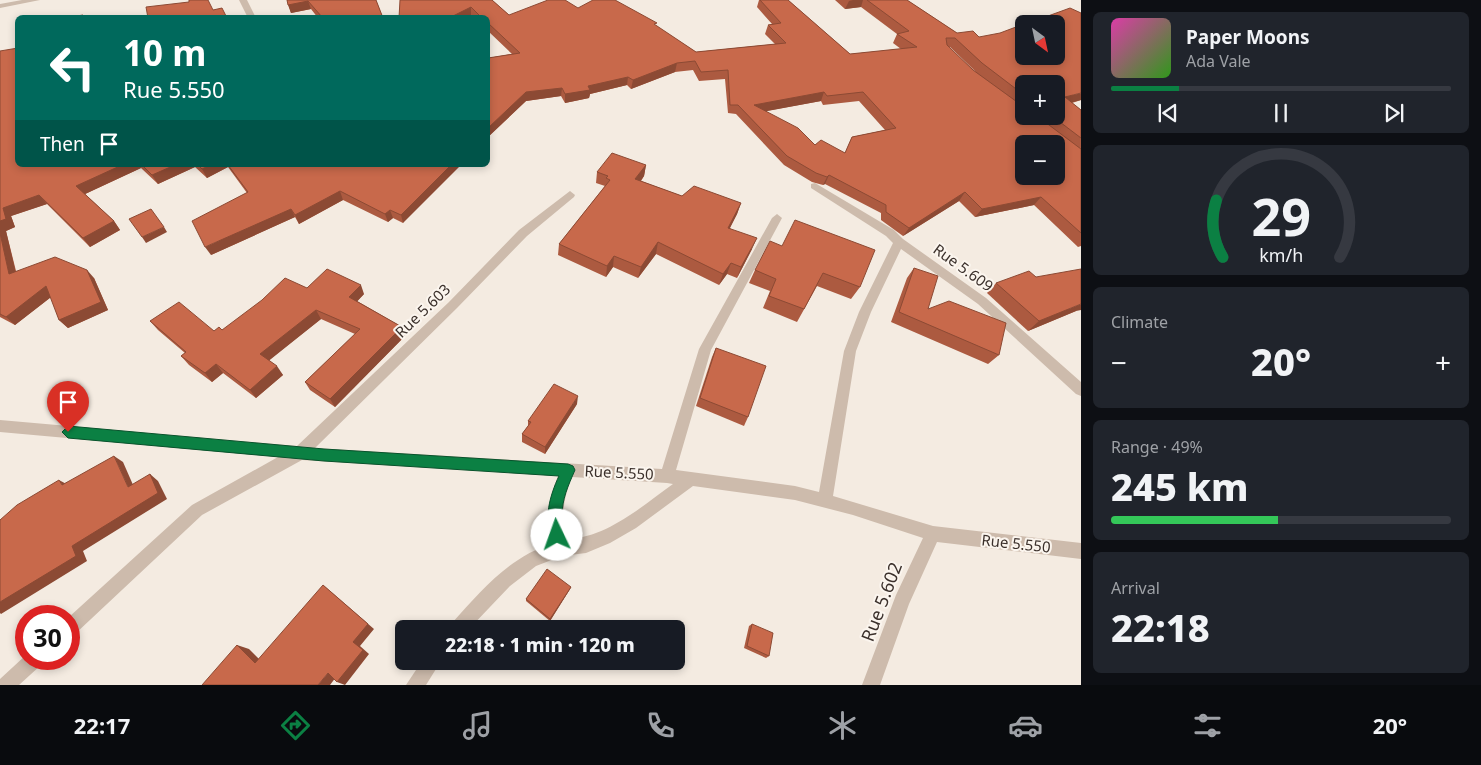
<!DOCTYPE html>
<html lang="en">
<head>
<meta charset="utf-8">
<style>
	:root { --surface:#171b24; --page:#20242c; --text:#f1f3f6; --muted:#9ea1a6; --line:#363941; --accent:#0b8043 }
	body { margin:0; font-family:"Noto Sans",sans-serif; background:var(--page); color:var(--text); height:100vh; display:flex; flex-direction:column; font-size:19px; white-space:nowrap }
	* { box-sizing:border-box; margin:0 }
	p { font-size:16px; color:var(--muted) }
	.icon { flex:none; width:28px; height:28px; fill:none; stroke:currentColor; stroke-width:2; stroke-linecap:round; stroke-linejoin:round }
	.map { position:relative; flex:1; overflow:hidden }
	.side { display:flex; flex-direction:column; gap:12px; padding:12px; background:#0d0f14; width:400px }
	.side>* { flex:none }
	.hud { position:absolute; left:15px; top:15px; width:475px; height:152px; border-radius:8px; box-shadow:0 2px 8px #0003; background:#00695c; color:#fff; overflow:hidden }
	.needle { width:32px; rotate:147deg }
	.buttons { position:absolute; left:1015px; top:15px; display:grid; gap:10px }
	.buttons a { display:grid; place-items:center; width:50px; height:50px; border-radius:8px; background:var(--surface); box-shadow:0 2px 8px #0003; font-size:25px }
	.speed { position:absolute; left:15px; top:605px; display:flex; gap:10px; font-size:25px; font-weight:700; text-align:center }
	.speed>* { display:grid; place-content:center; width:65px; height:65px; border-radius:50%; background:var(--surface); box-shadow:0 2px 8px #0003; line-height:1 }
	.speed .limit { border:8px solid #d22; background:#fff; color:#111 }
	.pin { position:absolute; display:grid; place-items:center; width:42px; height:42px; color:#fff; margin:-51px -21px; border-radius:50% 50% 50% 0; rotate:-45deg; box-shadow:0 0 5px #0007 }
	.pin .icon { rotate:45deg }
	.me { position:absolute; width:55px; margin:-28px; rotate:357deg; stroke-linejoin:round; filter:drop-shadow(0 0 4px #0008) }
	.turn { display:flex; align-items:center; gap:18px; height:105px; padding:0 25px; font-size:22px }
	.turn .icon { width:65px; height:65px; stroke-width:2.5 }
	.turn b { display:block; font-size:35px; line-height:42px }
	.then { display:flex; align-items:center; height:48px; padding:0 25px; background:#0003; gap:10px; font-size:19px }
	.big { font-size:38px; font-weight:800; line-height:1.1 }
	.side .card { flex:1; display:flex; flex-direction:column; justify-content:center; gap:8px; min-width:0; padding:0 18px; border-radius:8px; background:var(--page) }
	.side .dial { align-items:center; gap:0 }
	.dial svg { height:130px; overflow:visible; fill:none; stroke:var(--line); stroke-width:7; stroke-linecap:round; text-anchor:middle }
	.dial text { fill:var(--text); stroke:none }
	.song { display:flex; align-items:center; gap:15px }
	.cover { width:60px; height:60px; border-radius:8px; background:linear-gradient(135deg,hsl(320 70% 55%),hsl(110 70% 35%)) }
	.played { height:5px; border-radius:2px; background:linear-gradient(90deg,var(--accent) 20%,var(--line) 20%) }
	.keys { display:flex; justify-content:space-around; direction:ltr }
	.heat { display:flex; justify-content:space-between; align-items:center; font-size:28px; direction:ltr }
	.charge { height:8px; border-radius:4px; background:linear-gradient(90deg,#34c759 49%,var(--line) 0) }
	.trip { position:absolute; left:395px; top:620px; width:290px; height:50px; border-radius:8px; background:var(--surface); box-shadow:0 2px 8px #0003; font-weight:800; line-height:50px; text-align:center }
	.dock { display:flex; height:80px; justify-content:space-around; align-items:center; background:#090b0e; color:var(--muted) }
	.dock .icon { width:35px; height:35px }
	.dock .on { color:var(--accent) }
	.dock b { font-size:22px; color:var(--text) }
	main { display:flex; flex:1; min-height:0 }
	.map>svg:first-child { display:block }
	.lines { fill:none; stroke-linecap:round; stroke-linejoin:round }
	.minor { fill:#cdbbac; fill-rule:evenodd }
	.wall { fill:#ac5a40; fill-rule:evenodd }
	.shaded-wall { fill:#8c4a34 }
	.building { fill:#c8694b; stroke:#8c4a34; fill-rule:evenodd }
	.route { fill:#0b8043; stroke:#07532c }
	.labels { text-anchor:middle; stroke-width:4; stroke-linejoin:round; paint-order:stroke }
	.street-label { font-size:15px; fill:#3b302b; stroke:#fbf5ee }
	.near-street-label { font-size:18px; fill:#3b302b; stroke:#fbf5ee }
</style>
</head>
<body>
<main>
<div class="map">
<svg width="1081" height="685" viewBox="0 0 1081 685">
	<rect width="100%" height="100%" fill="#f4ebe1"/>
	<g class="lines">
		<!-- minor -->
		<g class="minor">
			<polygon points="22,0 40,0 0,8 0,4"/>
			<polygon points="239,0 247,0 256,18 248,18"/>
			<path d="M815,183L894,230L903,239L986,298L1081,382V396L1076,394L978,304L901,249L871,312L856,351L833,496L933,526L1081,543V559L937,542L909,604L880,685H862L896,595L923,538L853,515L795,500L693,486L636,528L610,543L586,553L562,556L536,566L510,586L469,629H450L452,623C482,590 510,556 554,543C545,520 549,498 558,476L302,460L202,515L75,634L69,636V617L192,505L278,457L0,432V420L297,446L449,302L519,230L570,191L575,195L574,197L527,236L457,308L315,448L662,469L699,349L772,218L777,214L782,218L711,350L676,470L795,486L819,492L844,351L859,312L893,243L886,236L811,188V184ZM572,477L667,483L673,484C642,506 608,537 568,539C559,519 564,497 572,477Z"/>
			<polygon points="26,655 26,659 43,659 41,665 19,685 0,685 0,679"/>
			<polygon points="422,661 441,661 426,685 406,685"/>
		</g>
	</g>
	<!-- wall -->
	<g class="wall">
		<polygon points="287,0 376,0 383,18 318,18 311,9 291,13"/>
		<path d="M492,0L509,15L578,8L656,26L696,52L775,44L765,34L768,25L772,24L757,7L759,0H788L850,54L901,49L893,43L897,34L861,7L845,9L835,0H907L957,33L979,37L1081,100L1072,103L1081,110V246L1078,247L1034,205L975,217L959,201L903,236L881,220V213L825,184L823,185L812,182L784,165L736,114L728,113L725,79L699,81L693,70L675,72L631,89L627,85L590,94L589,98L565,103L561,96L526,101L488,137V58L512,54L488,31V18H473L471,16L468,18H399ZM949,47H950L976,72L973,70ZM1024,84L1056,116H1024ZM821,101L823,105L859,101L885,130L852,137L845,153L815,145L766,111Z"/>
		<polygon points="0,51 18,165 423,165 403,223 393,218 388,222 343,200 299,224 295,217 211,255 247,193 228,167 207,178 195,167 158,184 141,168 85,194 114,221 120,230 90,247 47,204 11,216 15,227 6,231 16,271 94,278 108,310 68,328 59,320 51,297 15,325 0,317"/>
		<polygon points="646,165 644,176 641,181 682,196 741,203 737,214 730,228 752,249 737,278 727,274 719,285 656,254 638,278 613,267 606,277 558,255 559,244 605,186 596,183 597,172"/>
		<polygon points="782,246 860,287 851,299 817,286 797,322 763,308 770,291 749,283 755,270"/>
		<polygon points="914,268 928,309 999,355 988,364 891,322 907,278"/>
		<polygon points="996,283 1076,311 1028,331 987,293"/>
		<polygon points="307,288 364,294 357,301 402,327 405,336 335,407 310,390 305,382 355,334 321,319 269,360 283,375 256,398 223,373 212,382 189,365 181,356 185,353 158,330 150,321 214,331 222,330"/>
		<polygon points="716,348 748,417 744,426 696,406 712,357"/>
		<polygon points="577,404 545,454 522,442 522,434 528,426 528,421"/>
		<polygon points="571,587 570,589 550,621 526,601 526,599"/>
		<polygon points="752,624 769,656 766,658 744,648 749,626"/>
	</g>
	<!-- shaded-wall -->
	<g class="shaded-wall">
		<polygon points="853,0 863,0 861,7 845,9 849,1"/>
		<polygon points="308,1 311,9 291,13 288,5"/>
		<polygon points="471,7 471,16 468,18 449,18"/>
		<polygon points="677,63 675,72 631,89 633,80"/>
		<polygon points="628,77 627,85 590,94 589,98 565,103 565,94 588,86"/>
		<polygon points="562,88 561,96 526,101 488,137 488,128 526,92"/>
		<polygon points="824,92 821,101 751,114 754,105"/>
		<polygon points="1081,93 1081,100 1058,106 1065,97"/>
		<polygon points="122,165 139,165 141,168 83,195 76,186"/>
		<polygon points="175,165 195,165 195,167 158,184 152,175"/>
		<polygon points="210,165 227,165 228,167 207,178 202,169"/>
		<polygon points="451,165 461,165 403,223 401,215"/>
		<polygon points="646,165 644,176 633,191 635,179"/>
		<polygon points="829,175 825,184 823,185 827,177"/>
		<polygon points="340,191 343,200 299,224 295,215"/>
		<polygon points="965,192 959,201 903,236 909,228"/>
		<polygon points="39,195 47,204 11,216 15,227 6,231 18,282 9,274 0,233 0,221 3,208"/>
		<polygon points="1041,197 1034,205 975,217 982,209"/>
		<polygon points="741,203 737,214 724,239 728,228"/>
		<polygon points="291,209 295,217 211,255 205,247"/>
		<polygon points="390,210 393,218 388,222 385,214"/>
		<polygon points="114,221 120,230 90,247 83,238"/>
		<polygon points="164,227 167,232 146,243 142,237"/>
		<polygon points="757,238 752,249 737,278 741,267"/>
		<polygon points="658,242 656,254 638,278 641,267"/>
		<polygon points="614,256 613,267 606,277 607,266"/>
		<polygon points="731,263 727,274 719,285 723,274"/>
		<polygon points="87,270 94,278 108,310 68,328 59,320"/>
		<polygon points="361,285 364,294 353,306 349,297"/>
		<polygon points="46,286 55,294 15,325 6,317"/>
		<polygon points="1081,304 1081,310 1076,311 1028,331 1039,321"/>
		<polygon points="316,310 321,319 266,363 260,354"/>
		<polygon points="402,327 405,336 335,407 330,399"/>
		<polygon points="216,364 223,373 212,382 205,373"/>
		<polygon points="277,366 283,375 256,398 250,390"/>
		<polygon points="578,396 577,404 545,454 545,447"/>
		<polygon points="114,456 123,462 137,494 128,487"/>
		<polygon points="150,474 158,481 167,499 83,551 87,561 1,614 0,613 0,602 72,546"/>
		<polygon points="59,480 70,486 62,485"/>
		<polygon points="323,585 374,629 360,646 369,654 345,685 337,682 353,642"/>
		<polygon points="571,587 570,589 550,621 550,619"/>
		<polygon points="237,645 249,649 266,666 255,663"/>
		<polygon points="328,673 336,677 330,685 318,685"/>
	</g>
	<!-- building -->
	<g class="building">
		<polygon points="189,0 208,0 213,10 222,8 227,18 148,18 146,7 189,2"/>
		<polygon points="287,0 376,0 383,18 328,18 325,16 322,17 308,1 288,5"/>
		<path d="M400,0H492L509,15L548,0H565L578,8L593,0H615L657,23L654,24L696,52L786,43L768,25L781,23L760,0H788L850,54L917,47L897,34L909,31L867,0H907L957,33L973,31L979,37L1000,33L1024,24V56H1056V24H1026L1070,8L1081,13V93L1065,97L1081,110V138L1052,116H1056V84H1024V95L982,63L955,38H946L947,45L973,70L1024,107V116H1037L1081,149V233L1041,197L982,209L965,192L909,228L886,212V205L829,175L827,177L816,173L787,156L738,105H730L728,70L701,72L695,61L677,63L633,80L628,77L588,86L590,90L565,94L562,88L526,92L488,128V58L520,53L488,23V18H482L471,7L449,18H399ZM824,92L827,96L863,92L896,128L852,137L845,153L821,140L815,145L798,128L754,105ZM1024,144H1056V176H1024Z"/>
		<polygon points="83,15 82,18 64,18"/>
		<polygon points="18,48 18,165 122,165 76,186 114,221 83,238 39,195 3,208 6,219 0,221 0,51"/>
		<polygon points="612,153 646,165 635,179 682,196 694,186 741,203 728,228 757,238 741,267 731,263 723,274 658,242 641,267 614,256 607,266 559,244 610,180 606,178 608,176 597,172"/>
		<polygon points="142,165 175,165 152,175"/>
		<polygon points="198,165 210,165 202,169"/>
		<polygon points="228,165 424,166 451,165 401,215 390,210 385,214 340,191 295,215 291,209 205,247 192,221 248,192"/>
		<polygon points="151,209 164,227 142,237 129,219"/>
		<polygon points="795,220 875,250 860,287 823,273 804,309 769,296 776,279 755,270 770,241 782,246"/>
		<polygon points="0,233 9,274 55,257 87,270 101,302 59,320 46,286 6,317 0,314"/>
		<polygon points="914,268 938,276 928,309 949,301 1006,323 999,355 899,312"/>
		<polygon points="327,269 361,285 349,297 402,327 330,399 305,382 360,329 316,310 260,354 277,366 250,390 216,364 205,373 181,356 186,352 150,321 179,302 214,331 219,327 222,330 262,300 285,278 307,288"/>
		<polygon points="1081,269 1081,304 1039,321 996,283 1029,271 1036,277"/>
		<polygon points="716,348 766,366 748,417 700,398"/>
		<polygon points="554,384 578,396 545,447 522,434 531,422 528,421"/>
		<polygon points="114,456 128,487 150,474 158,493 72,546 76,556 0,602 0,520 17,505 59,480 62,485"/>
		<polygon points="547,569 571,587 550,619 526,599"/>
		<polygon points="323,585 368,624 353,642 363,650 337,682 328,673 318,685 202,685 237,645 255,663"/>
		<polygon points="752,624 773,633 769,656 747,646"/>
	</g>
	<!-- route -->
	<path class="route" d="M68,426L324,449L568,464L573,466L575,470C568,486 562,499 562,516C562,525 565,532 562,540L557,542L552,540C543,519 550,495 559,476L324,461L68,438L62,432Z"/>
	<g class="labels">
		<!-- street labels -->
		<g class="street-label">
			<text transform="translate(963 268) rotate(36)" y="5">Rue 5.609</text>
			<text transform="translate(423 311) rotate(-44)" y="5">Rue 5.603</text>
			<text transform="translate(619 473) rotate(3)" y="5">Rue 5.550</text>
			<text transform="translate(1016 544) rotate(6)" y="5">Rue 5.550</text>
		</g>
		<!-- near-street labels -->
		<g class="near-street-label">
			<text transform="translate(882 602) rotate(-69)" y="6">Rue 5.602</text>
		</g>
	</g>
</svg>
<div class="buttons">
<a><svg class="needle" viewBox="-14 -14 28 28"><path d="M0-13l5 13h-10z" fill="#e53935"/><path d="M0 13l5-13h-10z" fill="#9ea1a6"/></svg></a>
<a>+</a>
<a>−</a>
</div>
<div class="speed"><div class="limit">30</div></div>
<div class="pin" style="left:68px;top:432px;background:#d93025"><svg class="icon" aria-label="arrive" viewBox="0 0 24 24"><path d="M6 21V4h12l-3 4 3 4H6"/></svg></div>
<svg class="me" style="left:557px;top:535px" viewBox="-20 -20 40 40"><circle r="19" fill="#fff"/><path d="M0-13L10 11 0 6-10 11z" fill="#0b8043"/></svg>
<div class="trip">22:18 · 1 min · 120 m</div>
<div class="hud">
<div class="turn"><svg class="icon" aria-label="left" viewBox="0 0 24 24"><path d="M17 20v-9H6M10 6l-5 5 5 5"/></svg><div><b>10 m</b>Rue 5.550</div></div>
<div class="then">Then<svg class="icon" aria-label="arrive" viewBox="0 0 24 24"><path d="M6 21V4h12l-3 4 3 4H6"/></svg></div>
</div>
</div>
<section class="side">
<div class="card">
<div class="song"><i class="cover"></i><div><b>Paper Moons</b><p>Ada Vale</p></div></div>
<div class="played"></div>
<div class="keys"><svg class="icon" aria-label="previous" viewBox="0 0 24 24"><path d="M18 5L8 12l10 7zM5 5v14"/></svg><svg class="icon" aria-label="pause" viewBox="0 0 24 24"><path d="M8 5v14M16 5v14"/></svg><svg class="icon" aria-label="next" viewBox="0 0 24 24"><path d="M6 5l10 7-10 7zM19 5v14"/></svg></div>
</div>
<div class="card dial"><svg viewBox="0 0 100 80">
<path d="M14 69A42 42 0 1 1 86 69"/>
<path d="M14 69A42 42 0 0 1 10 34" stroke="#0b8043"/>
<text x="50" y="56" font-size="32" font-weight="700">29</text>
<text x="50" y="72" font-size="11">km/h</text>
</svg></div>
<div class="card"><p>Climate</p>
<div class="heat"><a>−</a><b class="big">20°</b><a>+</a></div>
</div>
<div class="card"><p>Range · 49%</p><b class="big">245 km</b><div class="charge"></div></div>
<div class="card"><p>Arrival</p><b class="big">22:18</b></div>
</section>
</main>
<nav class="dock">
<b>22:17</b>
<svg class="icon on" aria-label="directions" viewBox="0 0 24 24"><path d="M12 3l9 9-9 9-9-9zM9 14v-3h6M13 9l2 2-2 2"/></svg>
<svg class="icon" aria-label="music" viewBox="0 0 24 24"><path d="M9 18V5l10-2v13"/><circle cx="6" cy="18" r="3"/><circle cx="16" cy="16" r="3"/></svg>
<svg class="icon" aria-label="phone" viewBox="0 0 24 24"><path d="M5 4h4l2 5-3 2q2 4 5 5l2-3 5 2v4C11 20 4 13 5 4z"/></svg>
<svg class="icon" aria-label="climate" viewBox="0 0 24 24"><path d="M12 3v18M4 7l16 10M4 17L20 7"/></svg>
<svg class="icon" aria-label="car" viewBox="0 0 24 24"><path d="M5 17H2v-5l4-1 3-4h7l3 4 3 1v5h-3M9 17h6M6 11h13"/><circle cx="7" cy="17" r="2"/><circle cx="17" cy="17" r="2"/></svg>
<svg class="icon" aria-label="filters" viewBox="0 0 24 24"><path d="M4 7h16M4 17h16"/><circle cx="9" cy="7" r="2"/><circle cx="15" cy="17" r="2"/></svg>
<b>20°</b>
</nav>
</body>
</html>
